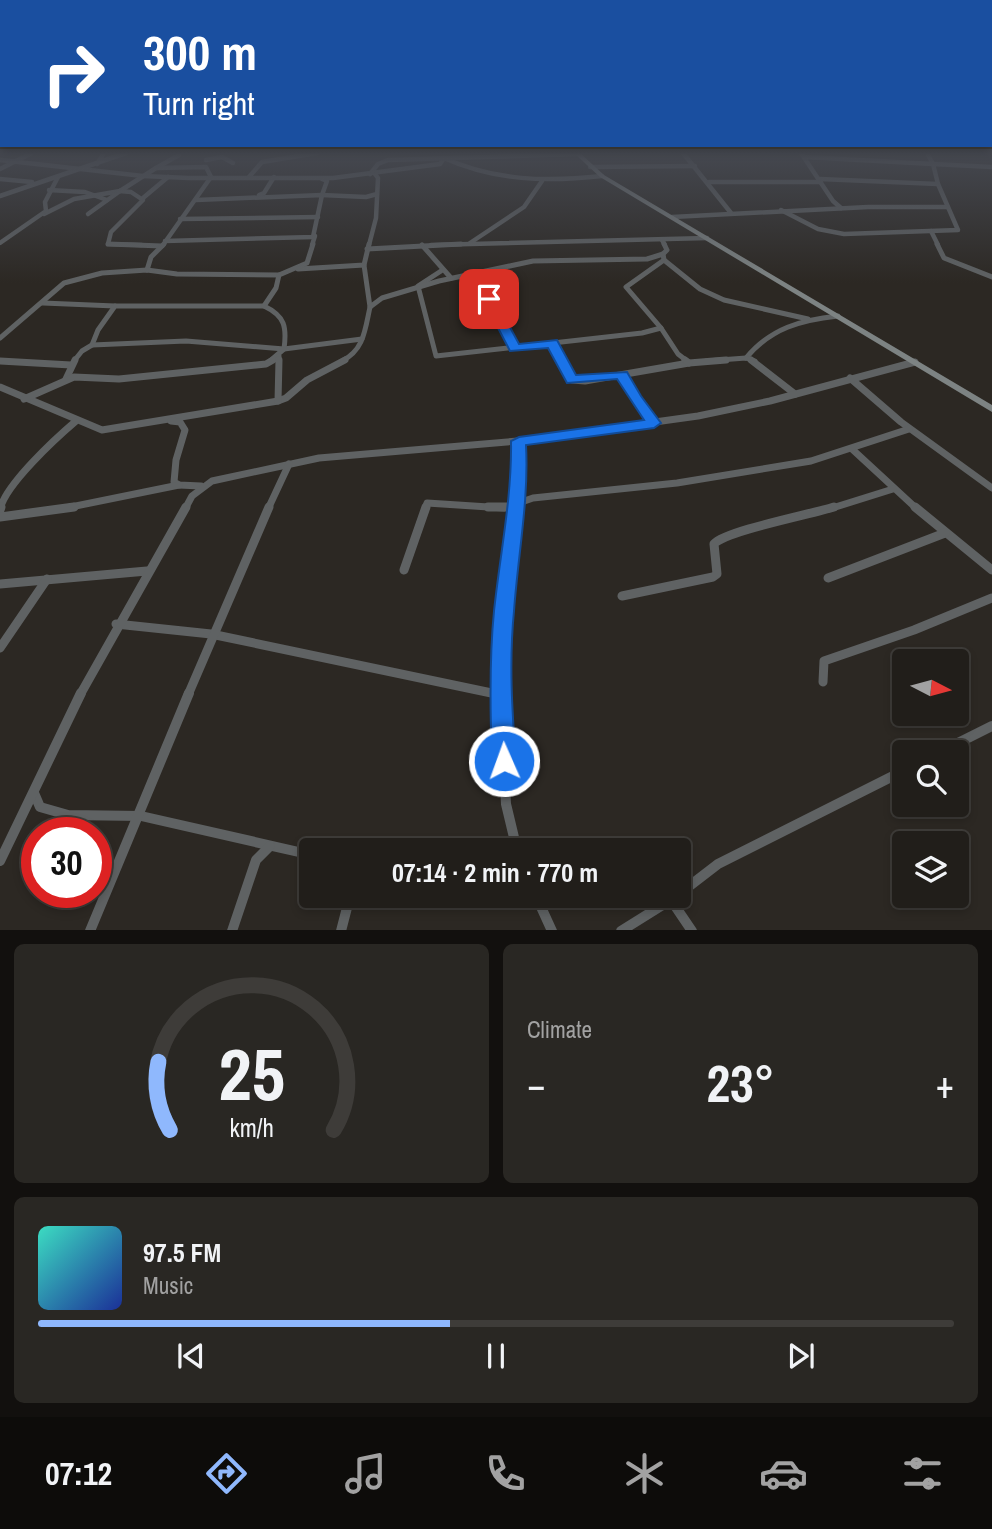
<!DOCTYPE html>
<html lang="en">
<head>
<meta charset="utf-8">
<style>
	:root { --surface:#211e1a; --page:#292723; --text:#f1f3f6; --muted:#a2a2a2; --line:#3e3c39; --accent:#8fb8fd }
	body { margin:0; font-family:"Archivo Narrow",sans-serif; background:var(--page); color:var(--text); height:100vh; display:flex; flex-direction:column; font-size:26px; white-space:nowrap }
	* { box-sizing:border-box; margin:0 }
	p { font-size:23px; color:var(--muted) }
	.icon { flex:none; width:38px; height:38px; fill:none; stroke:currentColor; stroke-width:2; stroke-linecap:round; stroke-linejoin:round }
	.map { position:relative; height:930px; overflow:hidden }
	.drawer { display:flex; flex-direction:column; gap:14px; padding:14px; background:#12100e; flex:1 }
	.drawer>* { flex:none }
	.guide { position:absolute; left:0px; top:0px; width:992px; height:147px; box-shadow:0 4px 10px #0003,0 0 0 2px var(--line); background:#1a4fa0; color:#fff; overflow:hidden }
	.needle { width:46px; rotate:96deg }
	.fabs { position:absolute; left:892px; top:649px; display:grid; gap:14px }
	.fabs a { display:grid; place-items:center; width:77px; height:77px; border-radius:7px; background:var(--surface); box-shadow:0 4px 10px #0003,0 0 0 2px var(--line); font-size:35px }
	.speed { position:absolute; left:21px; top:817px; display:flex; gap:14px; font-size:35px; font-weight:700; text-align:center }
	.speed>* { display:grid; place-content:center; width:91px; height:91px; border-radius:50%; background:var(--surface); box-shadow:0 4px 10px #0003,0 0 0 2px var(--line); line-height:1 }
	.speed .limit { border:10px solid #d22; background:#fff; color:#111 }
	.pin { position:absolute; display:grid; place-items:center; width:60px; height:60px; color:#fff; margin:-30px; border-radius:14px; box-shadow:0 4px 10px #0006 }
	.me { position:absolute; width:77px; margin:-38px; rotate:358deg; stroke-linejoin:round; filter:drop-shadow(0 0 5px #0008) }
	.turn { display:flex; align-items:center; gap:24px; height:147px; padding:0 28px; font-size:32px }
	.turn .icon { width:91px; height:91px; stroke-width:2.5 }
	.turn b { display:block; font-size:49px; line-height:60px }
	.big { font-size:52px; font-weight:700; line-height:1.1 }
	.drawer .card { flex:1; display:flex; flex-direction:column; justify-content:center; gap:10px; min-width:0; padding:0 24px; border-radius:10px; background:var(--page) }
	.drawer .dial { align-items:center; gap:0 }
	.dial svg { height:182px; overflow:visible; fill:none; stroke:var(--line); stroke-width:7; stroke-linecap:round; text-anchor:middle }
	.dial text { fill:var(--text); stroke:none }
	.song { display:flex; align-items:center; gap:21px }
	.cover { width:84px; height:84px; border-radius:10px; background:linear-gradient(135deg,hsl(170 70% 55%),hsl(230 70% 35%)) }
	.played { height:7px; border-radius:4px; background:linear-gradient(90deg,var(--accent) 45%,var(--line) 45%) }
	.keys { display:flex; justify-content:space-around; direction:ltr }
	.heat { display:flex; justify-content:space-between; align-items:center; font-size:38px; direction:ltr }
	.drawer .tiles { flex:1; display:grid; gap:14px; grid-template-columns:1fr 1fr }
	.card:last-child { grid-column:span 2 }
	.trip { position:absolute; left:299px; top:838px; width:392px; height:70px; border-radius:7px; background:var(--surface); box-shadow:0 4px 10px #0003,0 0 0 2px var(--line); font-weight:700; line-height:70px; text-align:center }
	.dock { display:flex; height:112px; justify-content:space-around; align-items:center; background:#0d0c0a; color:var(--muted) }
	.dock .icon { width:49px; height:49px }
	.dock .active { color:var(--accent) }
	.dock b { font-size:32px; color:var(--text) }
	.map>svg:first-child { display:block }
	.lines { fill:none; stroke-linecap:round; stroke-linejoin:round }
	.minor-far4 { stroke:#5f6263; stroke-width:4.5 }
	.minor-far3 { stroke:#5f6263; stroke-width:5 }
	.minor-far2 { stroke:#5f6263; stroke-width:7 }
	.minor-far1 { stroke:#5f6263; stroke-width:9 }
	.minor { stroke:#5f6263; stroke-width:10 }
	.secondary { fill:#7d8383; fill-rule:evenodd }
	.route { fill:#1a73e8; stroke:#114b97; stroke-width:2 }
</style>
</head>
<body>
<div class="map">
<svg width="992" height="931" viewBox="0 0 992 931">
	<rect width="100%" height="100%" fill="#2c2823"/>
	<g class="lines">
		<!-- minor-far4 -->
		<g class="minor-far4">
			<polyline points="683,153 731,213"/>
			<polyline points="801,153 833,201 841,208"/>
			<polyline points="927,153 933,164 992,167"/>
			<path d="M0,160L143,176L189,178H333L440,164L444,158C495,181 547,182 602,176"/>
			<polyline points="206,160 222,157 233,163"/>
			<polyline points="97,164 104,153"/>
			<polyline points="590,167 695,166"/>
			<polyline points="156,168 179,155"/>
			<polyline points="0,169 32,153"/>
			<polyline points="370,174 378,164 388,160 577,154"/>
			<polyline points="249,177 262,162 317,153"/>
			<polyline points="0,179 32,182"/>
			<polyline points="322,179 327,181 322,195 366,197 377,194"/>
			<polyline points="820,179 938,184"/>
			<polyline points="709,182 821,182"/>
			<polyline points="49,190 85,192 107,200"/>
			<polyline points="120,191 156,168 206,167 211,177 163,245"/>
			<polyline points="120,191 131,192 143,200 111,232 108,244 142,245"/>
			<polyline points="259,195 264,193 274,177"/>
			<polyline points="0,196 126,153"/>
			<polyline points="143,198 168,177"/>
			<polyline points="781,210 818,229 844,234 958,230 938,184 933,164 804,157"/>
			<polyline points="44,214 74,199 120,191"/>
			<polyline points="88,214 120,191"/>
			<polyline points="672,217 868,207 947,207"/>
			<polyline points="180,219 318,217"/>
			<polyline points="931,231 938,245"/>
			<polyline points="662,240 665,245"/>
			<polyline points="165,241 313,237 322,195 196,200"/>
			<polyline points="0,243 46,211 45,202 58,177"/>
			<polyline points="470,243 524,207 542,181"/>
			<polyline points="312,245 315,236"/>
			<polyline points="369,245 376,218 378,178 375,174"/>
			<polyline points="431,245 707,238"/>
		</g>
		<!-- minor-far3 -->
		<g class="minor-far3">
			<polyline points="108,244 162,246 164,244"/>
			<polyline points="664,244 667,250 663,254 664,260 626,287 661,328 678,354 687,361"/>
			<polyline points="937,244 944,258 992,277"/>
			<polyline points="422,245 451,278"/>
			<polyline points="367,249 461,244"/>
			<polyline points="664,260 700,289 724,300 808,319"/>
			<polyline points="364,265 370,307"/>
			<polyline points="298,269 364,265 369,244"/>
			<polyline points="147,270 151,257 162,246"/>
			<polyline points="441,271 418,286 436,356 642,333 661,328"/>
			<polyline points="474,274 514,348"/>
			<polyline points="43,303 115,306"/>
			<polyline points="0,338 64,283 102,273 147,270 177,274 279,275"/>
			<polyline points="552,343 562,361"/>
			<polyline points="92,345 98,330 115,306 264,306"/>
			<path d="M746,358C771,328 801,320 838,316"/>
			<polyline points="0,361 9,361"/>
			<polyline points="74,361 82,351 92,345 186,341 284,349 362,339"/>
			<path d="M270,361L284,349C287,327 285,316 264,306L276,288L279,275L307,263L313,244"/>
			<polyline points="279,361 279,356"/>
			<path d="M342,361C364,350 365,330 370,307L382,298L439,281L533,261L647,259L663,254"/>
			<polyline points="706,361 746,358 755,361"/>
		</g>
		<!-- minor-far2 -->
		<g class="minor-far2">
			<polyline points="561,360 572,380 585,381 689,363 726,360"/>
			<polyline points="685,360 689,363"/>
			<polyline points="751,360 795,394"/>
			<polyline points="0,361 71,365"/>
			<polyline points="622,375 634,398 654,423"/>
			<polyline points="850,378 901,422 992,488"/>
			<polyline points="66,379 75,360"/>
			<polyline points="0,387 102,430 278,401 286,398 307,380 345,360"/>
			<polyline points="24,399 74,377 119,379 266,364 273,360"/>
			<polyline points="278,401 279,360"/>
			<polyline points="171,421 180,422 185,430 176,460 174,482 179,485 201,486"/>
			<polyline points="852,449 917,509"/>
			<path d="M0,509C6,484 56,438 76,421"/>
			<polyline points="61,509 179,485"/>
			<polyline points="185,509 192,496 212,481 319,458 518,441"/>
			<polyline points="268,509 289,464"/>
			<polyline points="425,509 427,503 504,508 533,498 677,483 811,461 909,429"/>
			<polyline points="516,509 520,475 518,441 698,416 770,401 915,362"/>
			<polyline points="829,509 893,489"/>
		</g>
		<!-- minor-far1 -->
		<g class="minor-far1">
			<polyline points="488,507 507,507"/>
			<polyline points="915,507 992,570"/>
			<polyline points="0,510 1,507"/>
			<polyline points="0,517 74,507"/>
			<polyline points="404,570 426,507"/>
			<polyline points="828,578 945,533"/>
			<polyline points="0,584 147,571"/>
			<path d="M622,596L713,577L717,574L714,544C725,531 812,514 834,507"/>
			<polyline points="116,624 211,634 501,695"/>
			<polyline points="0,648 47,579"/>
			<polyline points="823,682 824,661 914,630 992,598"/>
			<polyline points="80,695 186,507"/>
			<polyline points="188,695 269,507"/>
			<polyline points="501,695 504,612 516,507"/>
		</g>
		<!-- minor -->
		<g class="minor">
			<polyline points="494,693 501,695"/>
			<polyline points="501,693 506,804 517,850"/>
			<polyline points="940,752 992,726"/>
			<polyline points="34,793 40,807 68,815 141,816 312,855"/>
			<polyline points="0,861 81,693"/>
			<polyline points="679,894 718,864 905,770"/>
			<polyline points="536,896 552,931"/>
			<polyline points="671,900 692,931"/>
			<polyline points="90,931 189,693"/>
			<polyline points="232,931 256,860 270,846"/>
			<polyline points="341,931 350,896"/>
			<polyline points="621,931 677,896"/>
		</g>
		<!-- secondary -->
		<polygon class="secondary" points="574,153 580,153 604,175 992,405 992,412 600,177"/>
	</g>
	<!-- sky -->
	<linearGradient id="sky" x2="0" y2="1"><stop stop-color="#181613"/><stop offset="0.54" stop-color="#454850"/><stop offset="1" stop-color="#454850" stop-opacity="0"/></linearGradient>
	<rect width="992" height="283" fill="url(#sky)"/>
	<!-- route -->
	<path class="route" d="M485,296H493L519,344L557,340L576,375L627,372L641,396L661,423L654,428L526,445C529,500 518,555 514,611C509,661 512,711 516,761L512,768L504,771L496,768L492,761C490,711 489,661 494,611C500,554 512,498 511,441L519,437L644,420L617,379L567,383L548,348L510,351L483,299Z"/>
</svg>
<div class="fabs">
<a><svg class="needle" viewBox="-14 -14 28 28"><path d="M0-13l5 13h-10z" fill="#e53935"/><path d="M0 13l5-13h-10z" fill="#a2a2a2"/></svg></a>
<a><svg class="icon" aria-label="search" viewBox="0 0 24 24"><circle cx="10" cy="10" r="6"/><path d="M15 15l6 6"/></svg></a>
<a><svg class="icon" aria-label="layers" viewBox="0 0 24 24"><path d="M12 4l9 5-9 5-9-5zM3 14l9 5 9-5"/></svg></a>
</div>
<div class="speed"><div class="limit">30</div></div>
<div class="pin" style="left:489px;top:299px;background:#d93025"><svg class="icon" aria-label="arrive" viewBox="0 0 24 24"><path d="M6 21V4h12l-3 4 3 4H6"/></svg></div>
<svg class="me" style="left:504px;top:761px" viewBox="-20 -20 40 40"><circle r="17" fill="#1a73e8" stroke="#fff" stroke-width="3"/><path d="M0-11L8 9 0 5-8 9z" fill="#fff"/></svg>
<div class="trip">07:14 · 2 min · 770 m</div>
<div class="guide">
<div class="turn"><svg class="icon" aria-label="right" viewBox="0 0 24 24"><path d="M7 20v-9h11M14 6l5 5-5 5"/></svg><div><b>300 m</b>Turn right</div></div>
</div>
</div>
<section class="drawer">
<div class="tiles">
<div class="card dial"><svg viewBox="0 0 100 80">
<path d="M14 69A42 42 0 1 1 86 69"/>
<path d="M14 69A42 42 0 0 1 9 39" stroke="#8fb8fd"/>
<text x="50" y="56" font-size="32" font-weight="700">25</text>
<text x="50" y="72" font-size="11">km/h</text>
</svg></div>
<div class="card"><p>Climate</p>
<div class="heat"><a>−</a><b class="big">23°</b><a>+</a></div>
</div>
<div class="card">
<div class="song"><i class="cover"></i><div><b>97.5 FM</b><p>Music</p></div></div>
<div class="played"></div>
<div class="keys"><svg class="icon" aria-label="previous" viewBox="0 0 24 24"><path d="M18 5L8 12l10 7zM5 5v14"/></svg><svg class="icon" aria-label="pause" viewBox="0 0 24 24"><path d="M8 5v14M16 5v14"/></svg><svg class="icon" aria-label="next" viewBox="0 0 24 24"><path d="M6 5l10 7-10 7zM19 5v14"/></svg></div>
</div>
</div>
</section>
<nav class="dock">
<b>07:12</b>
<svg class="icon active" aria-label="directions" viewBox="0 0 24 24"><path d="M12 3l9 9-9 9-9-9zM9 14v-3h6M13 9l2 2-2 2"/></svg>
<svg class="icon" aria-label="music" viewBox="0 0 24 24"><path d="M9 18V5l10-2v13"/><circle cx="6" cy="18" r="3"/><circle cx="16" cy="16" r="3"/></svg>
<svg class="icon" aria-label="phone" viewBox="0 0 24 24"><path d="M5 4h4l2 5-3 2q2 4 5 5l2-3 5 2v4C11 20 4 13 5 4z"/></svg>
<svg class="icon" aria-label="climate" viewBox="0 0 24 24"><path d="M12 3v18M4 7l16 10M4 17L20 7"/></svg>
<svg class="icon" aria-label="car" viewBox="0 0 24 24"><path d="M5 17H2v-5l4-1 3-4h7l3 4 3 1v5h-3M9 17h6M6 11h13"/><circle cx="7" cy="17" r="2"/><circle cx="17" cy="17" r="2"/></svg>
<svg class="icon" aria-label="filters" viewBox="0 0 24 24"><path d="M4 7h16M4 17h16"/><circle cx="9" cy="7" r="2"/><circle cx="15" cy="17" r="2"/></svg>
</nav>
</body>
</html>
